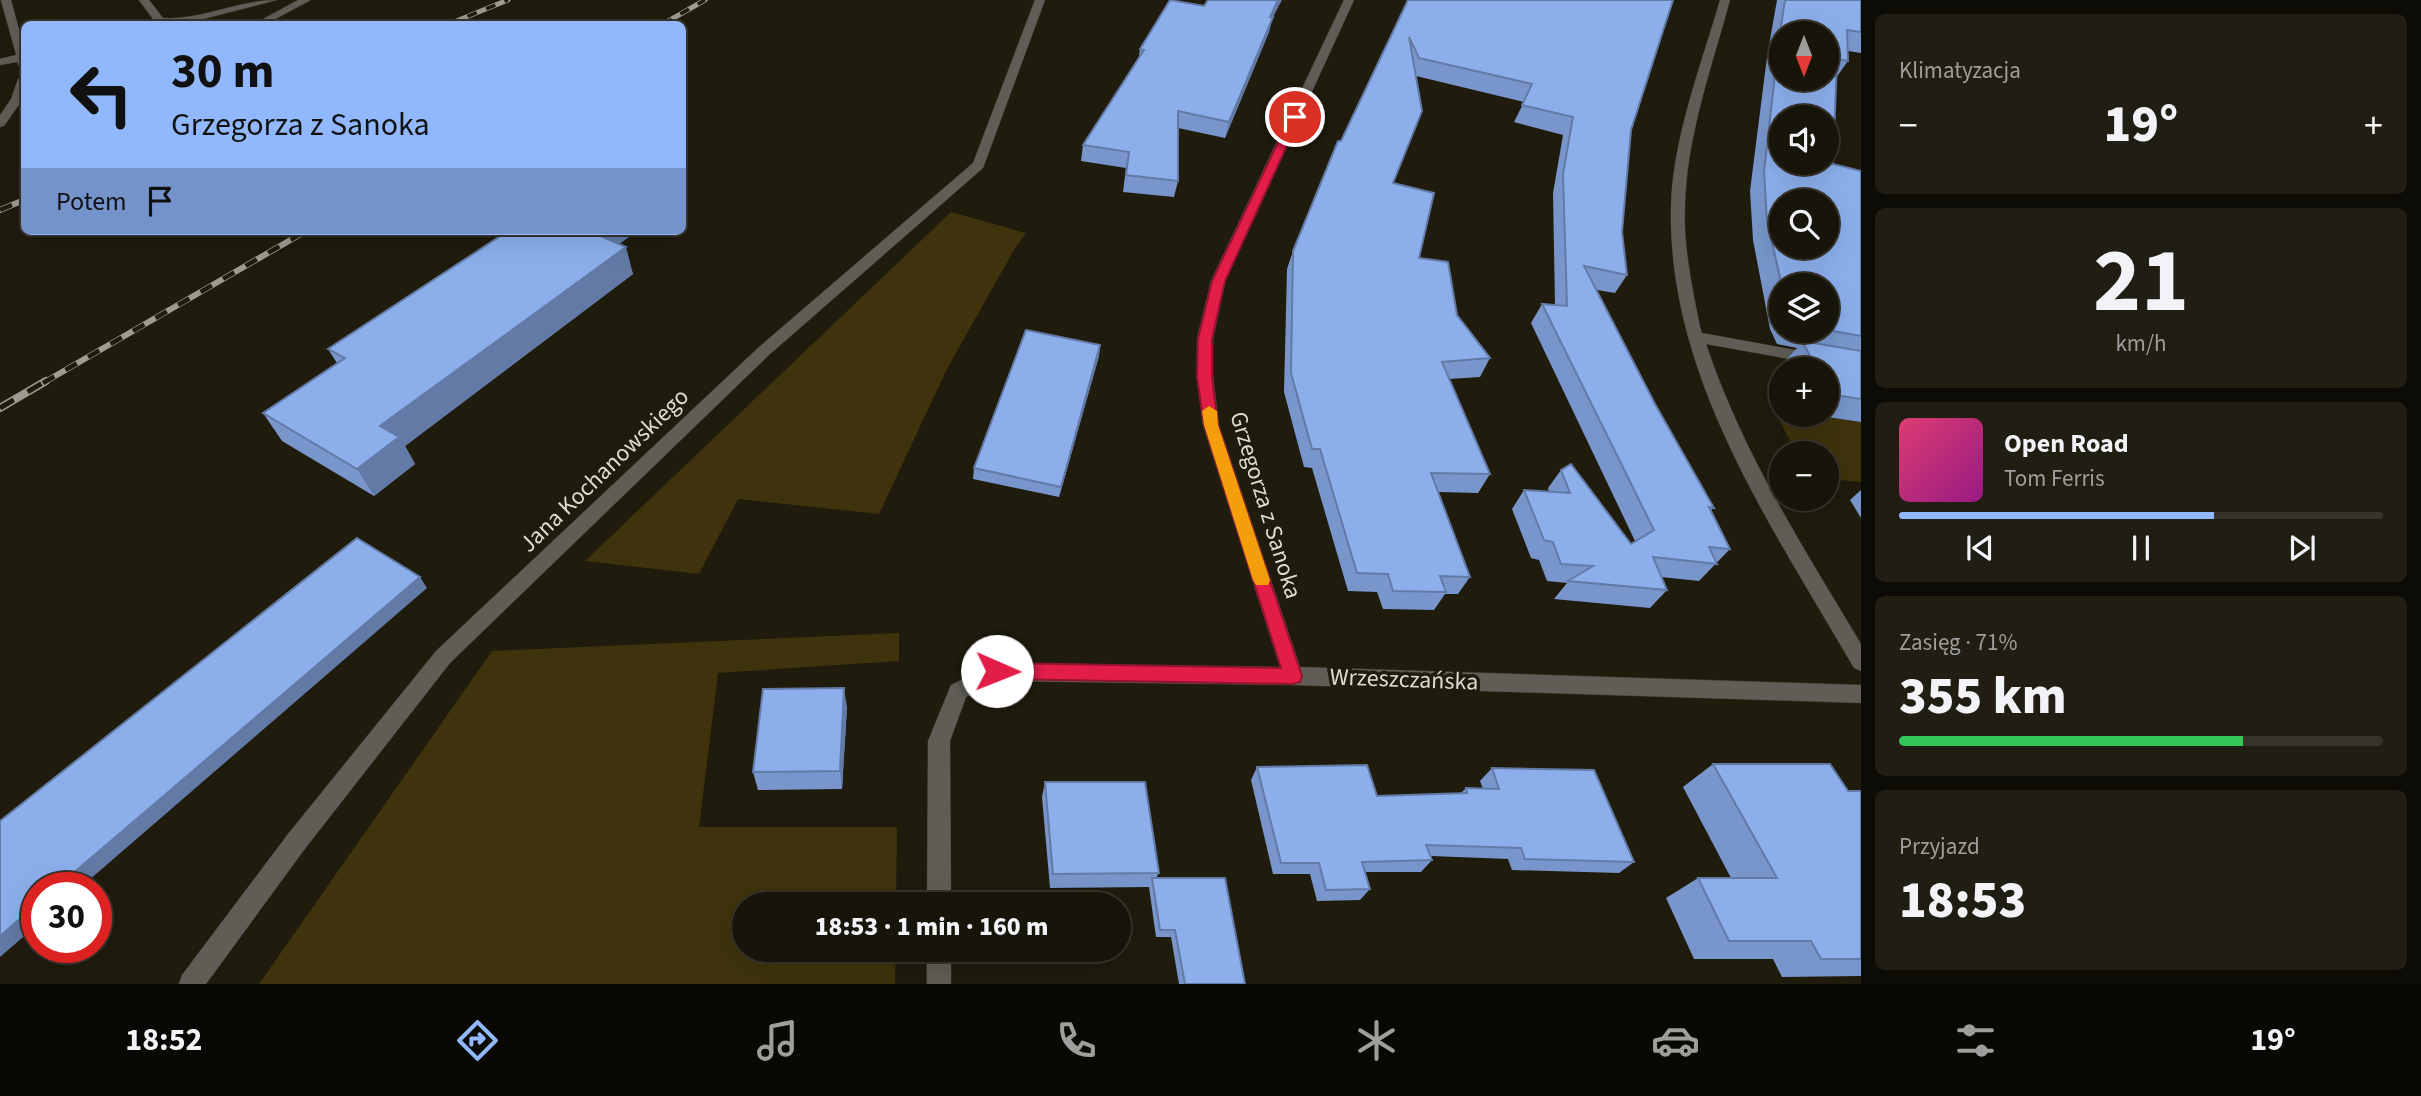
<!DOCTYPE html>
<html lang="pl">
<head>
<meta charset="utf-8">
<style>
	:root { --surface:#17140a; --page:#201d13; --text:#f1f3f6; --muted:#9e9e9c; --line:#36332b; --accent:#91b8fd }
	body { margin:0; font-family:"Source Sans 3",sans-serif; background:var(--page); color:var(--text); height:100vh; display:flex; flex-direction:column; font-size:26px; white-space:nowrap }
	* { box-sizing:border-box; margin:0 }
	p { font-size:23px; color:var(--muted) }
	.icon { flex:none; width:38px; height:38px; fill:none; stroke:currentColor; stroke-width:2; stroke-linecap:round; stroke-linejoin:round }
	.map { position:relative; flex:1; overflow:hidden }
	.sheet { display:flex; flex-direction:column; gap:14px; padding:14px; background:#0d0b06; width:560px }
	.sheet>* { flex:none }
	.guide { position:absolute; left:21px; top:21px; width:665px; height:214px; border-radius:10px; box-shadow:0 7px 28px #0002,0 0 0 2px var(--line); background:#91b8fd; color:#111; overflow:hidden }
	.needle { width:46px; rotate:180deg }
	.buttons { position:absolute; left:1769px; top:21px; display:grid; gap:14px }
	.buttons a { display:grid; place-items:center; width:70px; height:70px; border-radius:50%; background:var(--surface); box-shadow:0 7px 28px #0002,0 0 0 2px var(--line); font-size:35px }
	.speed { position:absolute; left:21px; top:872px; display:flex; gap:14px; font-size:35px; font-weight:700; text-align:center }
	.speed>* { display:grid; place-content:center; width:91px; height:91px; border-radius:50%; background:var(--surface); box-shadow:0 7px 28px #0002,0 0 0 2px var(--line); line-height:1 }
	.speed .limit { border:10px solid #d22; background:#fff; color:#111 }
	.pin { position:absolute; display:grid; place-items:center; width:60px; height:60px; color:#fff; margin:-30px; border:4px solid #fff; border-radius:50%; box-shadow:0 2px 7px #0007 }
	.me { position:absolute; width:77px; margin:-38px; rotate:91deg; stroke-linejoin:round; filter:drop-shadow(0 0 5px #0008) }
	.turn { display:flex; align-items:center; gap:24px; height:147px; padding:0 35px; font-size:32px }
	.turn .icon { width:91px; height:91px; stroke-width:2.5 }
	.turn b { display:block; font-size:49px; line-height:60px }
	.then { display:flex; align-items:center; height:66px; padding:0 35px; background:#0003; gap:14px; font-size:26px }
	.big { font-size:52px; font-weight:800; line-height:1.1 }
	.sheet .widget { flex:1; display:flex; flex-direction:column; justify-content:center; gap:10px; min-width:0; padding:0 24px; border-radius:10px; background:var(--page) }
	.sheet .dial { align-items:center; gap:0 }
	.dial b { font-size:91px; line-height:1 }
	.song { display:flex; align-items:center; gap:21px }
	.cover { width:84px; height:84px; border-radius:10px; background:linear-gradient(135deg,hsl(340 70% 55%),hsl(310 70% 35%)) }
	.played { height:7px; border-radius:4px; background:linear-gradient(90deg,var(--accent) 65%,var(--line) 65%) }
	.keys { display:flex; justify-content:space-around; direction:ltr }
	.heat { display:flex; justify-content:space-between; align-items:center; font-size:38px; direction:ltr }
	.charge { height:10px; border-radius:5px; background:linear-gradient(90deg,#34c759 71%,var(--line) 0) }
	.trip { position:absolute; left:732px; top:892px; width:399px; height:70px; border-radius:35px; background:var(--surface); box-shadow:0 7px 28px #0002,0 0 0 2px var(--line); font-weight:800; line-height:70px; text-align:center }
	.dock { display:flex; height:112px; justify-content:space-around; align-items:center; background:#090804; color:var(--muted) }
	.dock .icon { width:49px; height:49px }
	.dock .active { color:var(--accent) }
	.dock b { font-size:32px; color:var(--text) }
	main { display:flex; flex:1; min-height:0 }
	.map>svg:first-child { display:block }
	.green { fill:#3e330c }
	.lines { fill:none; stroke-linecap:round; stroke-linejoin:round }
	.minor-casing { stroke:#3a3629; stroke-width:1 }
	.minor { fill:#5f5d56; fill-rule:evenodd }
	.rail-far2-casing { stroke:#9e9c91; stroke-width:5 }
	.rail-far1-casing { stroke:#9e9c91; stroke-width:6 }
	.rail-casing { stroke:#9e9c91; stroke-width:8 }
	.rail-far2 { stroke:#1f1b0d; stroke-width:3.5; stroke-dasharray:10; stroke-linecap:butt }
	.rail-far1 { stroke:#1f1b0d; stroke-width:4.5; stroke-dasharray:13; stroke-linecap:butt }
	.rail { stroke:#1f1b0d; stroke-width:5; stroke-dasharray:16; stroke-linecap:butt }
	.wall { fill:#7896cb; fill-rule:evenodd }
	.shaded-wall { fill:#627aa5 }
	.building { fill:#8cafec; stroke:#627aa5; stroke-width:2; fill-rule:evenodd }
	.route { fill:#e11d48; stroke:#92132f; stroke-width:2 }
	.slow { fill:#f59e0b }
	.labels { text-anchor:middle; stroke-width:7; stroke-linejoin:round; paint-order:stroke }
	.street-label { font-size:24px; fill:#dddbd2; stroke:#1f1b0d }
</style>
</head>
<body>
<main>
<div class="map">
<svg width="1861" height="984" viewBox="0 0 1861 984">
	<rect width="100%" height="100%" fill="#1f1b0d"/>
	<!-- green -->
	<g class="green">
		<polygon points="951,212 1026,233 1015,248 947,369 879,514 738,499 699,574 585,561"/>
		<polygon points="1774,409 1781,410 1782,415 1813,415 1861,422 1861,482 1827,479 1827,453 1796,453"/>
		<polygon points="899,633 899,661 718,673 699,827 897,827 896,905 744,905 744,950 896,950 895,984 259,984 492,651"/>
	</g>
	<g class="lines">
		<defs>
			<g id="minor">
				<polygon points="1,0 11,0 24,48 24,69 20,68 17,62 0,65 0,59 16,55"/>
				<path d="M139,0H149L163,18C202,20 238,0 277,0L184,24L156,23Z"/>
				<polygon points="298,0 311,0 266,24 254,24"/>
				<polygon points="1035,0 1045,0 983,168 769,355 450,663 304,850 206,984 179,984 182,975 288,834 436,651 759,347 973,163"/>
				<polygon points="1344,0 1354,0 1225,281 1213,339 1213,377 1219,425 1300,667 1861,685 1861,703 1293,685 999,681 966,697 950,741 951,905 927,905 928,741 951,685 997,663 1280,667 1203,425 1197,377 1197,339 1211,281"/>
				<path d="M1720,0H1730C1712,66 1687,135 1685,205C1683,246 1692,286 1700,327L1702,333L1861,362V372L1706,344C1742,452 1803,547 1861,644V671L1854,668C1772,526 1667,377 1671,206C1673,137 1701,66 1720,0Z"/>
				<polygon points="24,76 23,99 4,126 0,127 0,115 11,99 18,79"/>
				<rect x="927" y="950" width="24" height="34"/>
			</g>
		</defs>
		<!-- minor casing -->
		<use href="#minor" class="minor-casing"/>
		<!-- minor -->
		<use href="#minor" class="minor"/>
		<defs>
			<g id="rail-far2">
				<polyline points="449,24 508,0"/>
				<polyline points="663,24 705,0"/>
			</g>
			<g id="rail-far1">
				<polyline points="0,210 24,200"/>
				<polyline points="43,383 306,231"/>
			</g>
			<polyline id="rail" points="0,408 46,381"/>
		</defs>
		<!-- rail-far2 casing -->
		<use href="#rail-far2" class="rail-far2-casing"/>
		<!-- rail-far1 casing -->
		<use href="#rail-far1" class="rail-far1-casing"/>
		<!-- rail casing -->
		<use href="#rail" class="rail-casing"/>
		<!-- rail-far2 -->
		<use href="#rail-far2" class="rail-far2"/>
		<!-- rail-far1 -->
		<use href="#rail-far1" class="rail-far1"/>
		<!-- rail -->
		<use href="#rail" class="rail"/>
	</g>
	<!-- wall -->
	<g class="wall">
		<polygon points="1407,0 1673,0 1631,130 1622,232 1627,275 1615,293 1597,290 1655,404 1714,508 1711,510 1730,549 1699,581 1661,577 1667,590 1650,608 1554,599 1567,583 1547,581 1539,560 1531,558 1512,509 1524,490 1549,492 1548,488 1561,470 1631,544 1635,541 1531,323 1542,304 1555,305 1553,193 1563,135 1514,122 1524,102 1416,76 1393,183 1419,258 1457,315 1490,358 1480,377 1449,379 1490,474 1478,493 1438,492 1470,577 1458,594 1445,594 1434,610 1383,609 1377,592 1348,591 1312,468 1304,467 1284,392 1287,269 1293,251 1341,141 1405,9"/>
		<path d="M1777,0H1861V53L1848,51V61L1836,78L1833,164L1861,171V422L1813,415H1827V369H1789L1785,361L1797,348L1777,344L1770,329L1753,240L1750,191L1767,57ZM1782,285H1827V331H1782Z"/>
		<polygon points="1272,19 1269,32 1225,138 1178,128 1178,181 1174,197 1123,192 1126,168 1081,161 1083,145 1139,57 1140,49"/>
		<polygon points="634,233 619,244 633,274 405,446 415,464 374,496 282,441 263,413 337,363 328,349"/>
		<polygon points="1100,345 1099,356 1059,497 973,479 974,468"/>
		<polygon points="1861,490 1861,518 1850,500"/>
		<polygon points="847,707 842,789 758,790 753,772"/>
		<polygon points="1713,764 1848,791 1861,791 1861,976 1782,977 1773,959 1694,959 1666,898 1698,878 1731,878 1683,787"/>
		<polygon points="1257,767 1377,796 1461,793 1466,788 1483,789 1480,781 1492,768 1634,862 1619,873 1512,870 1508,859 1431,856 1432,860 1421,872 1365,872 1370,889 1360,900 1317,901 1310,874 1273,874 1251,780"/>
		<polygon points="1045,782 1159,873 1156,878 1245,984 1179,984 1171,937 1156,937 1149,887 1050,888 1042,797"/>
	</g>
	<!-- shaded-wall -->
	<g class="shaded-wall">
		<polygon points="1278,0 1282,0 1272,19 1269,32 1225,138 1229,122 1270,17"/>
		<polygon points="592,231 633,231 634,233 599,259 591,232"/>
		<polygon points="626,247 633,274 405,446 415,464 374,496 357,469 380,426"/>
		<polygon points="1100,345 1099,356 1059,497 1061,487"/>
		<polygon points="420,577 427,588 81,887 57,887"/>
		<polygon points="844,688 847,707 842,789 840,771"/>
		<polygon points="37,904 37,925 0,957 0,936"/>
	</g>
	<!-- building -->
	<g class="building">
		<polygon points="1170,0 1204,6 1208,0 1278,0 1270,17 1273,17 1229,122 1178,111 1178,181 1126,175 1129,152 1083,145 1144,50 1140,49"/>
		<polygon points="1408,0 1673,0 1631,130 1622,232 1627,275 1584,266 1655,404 1714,508 1709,507 1730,549 1709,547 1717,564 1653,557 1667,590 1568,581 1593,566 1561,564 1553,542 1544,540 1524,490 1570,493 1561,470 1571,464 1631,544 1654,530 1542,304 1567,306 1563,174 1573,117 1522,105 1532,84 1419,58 1409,37 1422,111 1393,183 1434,193 1419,258 1448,262 1457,315 1490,358 1442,362 1490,474 1431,473 1470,577 1440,576 1446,592 1393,591 1388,574 1357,573 1320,449 1312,449 1291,373 1293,251 1338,141 1341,141"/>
		<path d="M1785,0H1861V32L1847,30L1848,61L1837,59L1833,164L1861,171V336L1827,330V285L1782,286L1767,221L1764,172L1779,39ZM1782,33H1827V79H1782ZM1782,117H1827V163H1782ZM1782,201H1827V247H1782Z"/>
		<polygon points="508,231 592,231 591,232 626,247 380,426 399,437 357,469 263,413 345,358 328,349"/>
		<polygon points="1026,330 1100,345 1061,487 974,468"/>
		<polygon points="1802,341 1861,351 1861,399 1829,394 1827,390 1827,369 1817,369"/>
		<polygon points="357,538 420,577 57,887 37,887 37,904 0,936 0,821"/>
		<polygon points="844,688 840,771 753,772 763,689"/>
		<polygon points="1713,764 1830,764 1848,791 1861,791 1861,959 1821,959 1811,941 1729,941 1698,878 1777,878"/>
		<polygon points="1367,765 1377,796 1467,793 1466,788 1499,789 1492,768 1594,770 1634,862 1525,859 1521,848 1426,845 1432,860 1362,862 1370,889 1326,890 1319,863 1281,863 1257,767"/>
		<polygon points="1045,782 1145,782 1159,873 1053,874"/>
		<polygon points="1152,878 1225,878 1245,984 1185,984 1175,930 1160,930"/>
	</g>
	<!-- route -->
	<polygon class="route" points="1295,114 1300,117 1225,281 1212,339 1212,377 1218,425 1302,676 1300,682 1293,684 997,679 991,677 988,671 991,666 997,663 1281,668 1204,425 1197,377 1198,339 1212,281 1290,117"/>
	<!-- slow -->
	<polygon class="slow" points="1209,406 1217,411 1218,425 1270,580 1268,585 1256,585 1253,580 1204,425 1202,411"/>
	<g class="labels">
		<!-- street labels -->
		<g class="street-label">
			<text transform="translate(604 470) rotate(-44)" y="8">Jana Kochanowskiego</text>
			<text transform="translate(1266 505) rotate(73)" y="8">Grzegorza z Sanoka</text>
			<text transform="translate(1404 679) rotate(2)" y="8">Wrzeszczańska</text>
		</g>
	</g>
</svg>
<div class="buttons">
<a><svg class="needle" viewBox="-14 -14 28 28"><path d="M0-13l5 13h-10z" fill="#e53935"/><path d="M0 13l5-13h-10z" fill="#9e9e9c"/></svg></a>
<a><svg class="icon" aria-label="sound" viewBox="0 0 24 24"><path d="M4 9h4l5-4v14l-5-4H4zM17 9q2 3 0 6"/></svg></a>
<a><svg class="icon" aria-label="search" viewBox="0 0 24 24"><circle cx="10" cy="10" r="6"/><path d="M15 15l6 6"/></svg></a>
<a><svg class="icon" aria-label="layers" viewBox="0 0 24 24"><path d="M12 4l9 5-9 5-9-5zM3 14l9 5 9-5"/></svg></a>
<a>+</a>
<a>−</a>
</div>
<div class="speed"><div class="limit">30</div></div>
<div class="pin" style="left:1295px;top:117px;background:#d93025"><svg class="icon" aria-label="arrive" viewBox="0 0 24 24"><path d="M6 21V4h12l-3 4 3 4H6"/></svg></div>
<svg class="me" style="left:997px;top:671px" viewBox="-20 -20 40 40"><circle r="19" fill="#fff"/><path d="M0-13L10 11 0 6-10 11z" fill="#e11d48"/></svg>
<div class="trip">18:53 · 1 min · 160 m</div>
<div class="guide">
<div class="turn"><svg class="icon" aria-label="left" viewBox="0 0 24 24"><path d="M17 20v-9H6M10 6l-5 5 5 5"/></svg><div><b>30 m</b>Grzegorza z Sanoka</div></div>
<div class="then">Potem<svg class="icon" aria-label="arrive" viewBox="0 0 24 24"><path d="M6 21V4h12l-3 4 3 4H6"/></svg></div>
</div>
</div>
<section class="sheet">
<div class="widget"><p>Klimatyzacja</p>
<div class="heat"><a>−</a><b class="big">19°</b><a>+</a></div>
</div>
<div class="widget dial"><b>21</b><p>km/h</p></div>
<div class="widget">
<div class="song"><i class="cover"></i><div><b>Open Road</b><p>Tom Ferris</p></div></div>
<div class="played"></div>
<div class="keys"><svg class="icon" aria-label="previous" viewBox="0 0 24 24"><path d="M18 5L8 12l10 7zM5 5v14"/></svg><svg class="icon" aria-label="pause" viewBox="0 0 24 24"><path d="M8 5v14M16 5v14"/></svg><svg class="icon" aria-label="next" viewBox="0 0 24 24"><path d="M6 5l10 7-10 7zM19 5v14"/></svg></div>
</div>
<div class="widget"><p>Zasięg · 71%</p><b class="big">355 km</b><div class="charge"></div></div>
<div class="widget"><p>Przyjazd</p><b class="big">18:53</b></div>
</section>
</main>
<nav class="dock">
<b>18:52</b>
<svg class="icon active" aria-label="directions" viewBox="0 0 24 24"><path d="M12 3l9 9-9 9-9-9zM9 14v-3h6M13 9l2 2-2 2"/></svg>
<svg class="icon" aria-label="music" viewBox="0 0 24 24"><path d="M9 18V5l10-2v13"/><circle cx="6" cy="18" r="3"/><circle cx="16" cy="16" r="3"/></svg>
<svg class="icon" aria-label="phone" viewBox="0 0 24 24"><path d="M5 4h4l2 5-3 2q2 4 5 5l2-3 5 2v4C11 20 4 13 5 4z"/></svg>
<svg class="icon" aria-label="climate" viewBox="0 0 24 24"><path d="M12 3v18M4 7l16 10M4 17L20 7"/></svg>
<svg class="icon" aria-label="car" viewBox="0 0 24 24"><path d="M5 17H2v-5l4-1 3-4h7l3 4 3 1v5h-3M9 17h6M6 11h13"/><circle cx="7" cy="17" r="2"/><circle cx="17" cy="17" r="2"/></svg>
<svg class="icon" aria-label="filters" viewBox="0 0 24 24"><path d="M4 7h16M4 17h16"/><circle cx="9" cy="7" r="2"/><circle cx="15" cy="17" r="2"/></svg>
<b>19°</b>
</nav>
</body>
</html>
